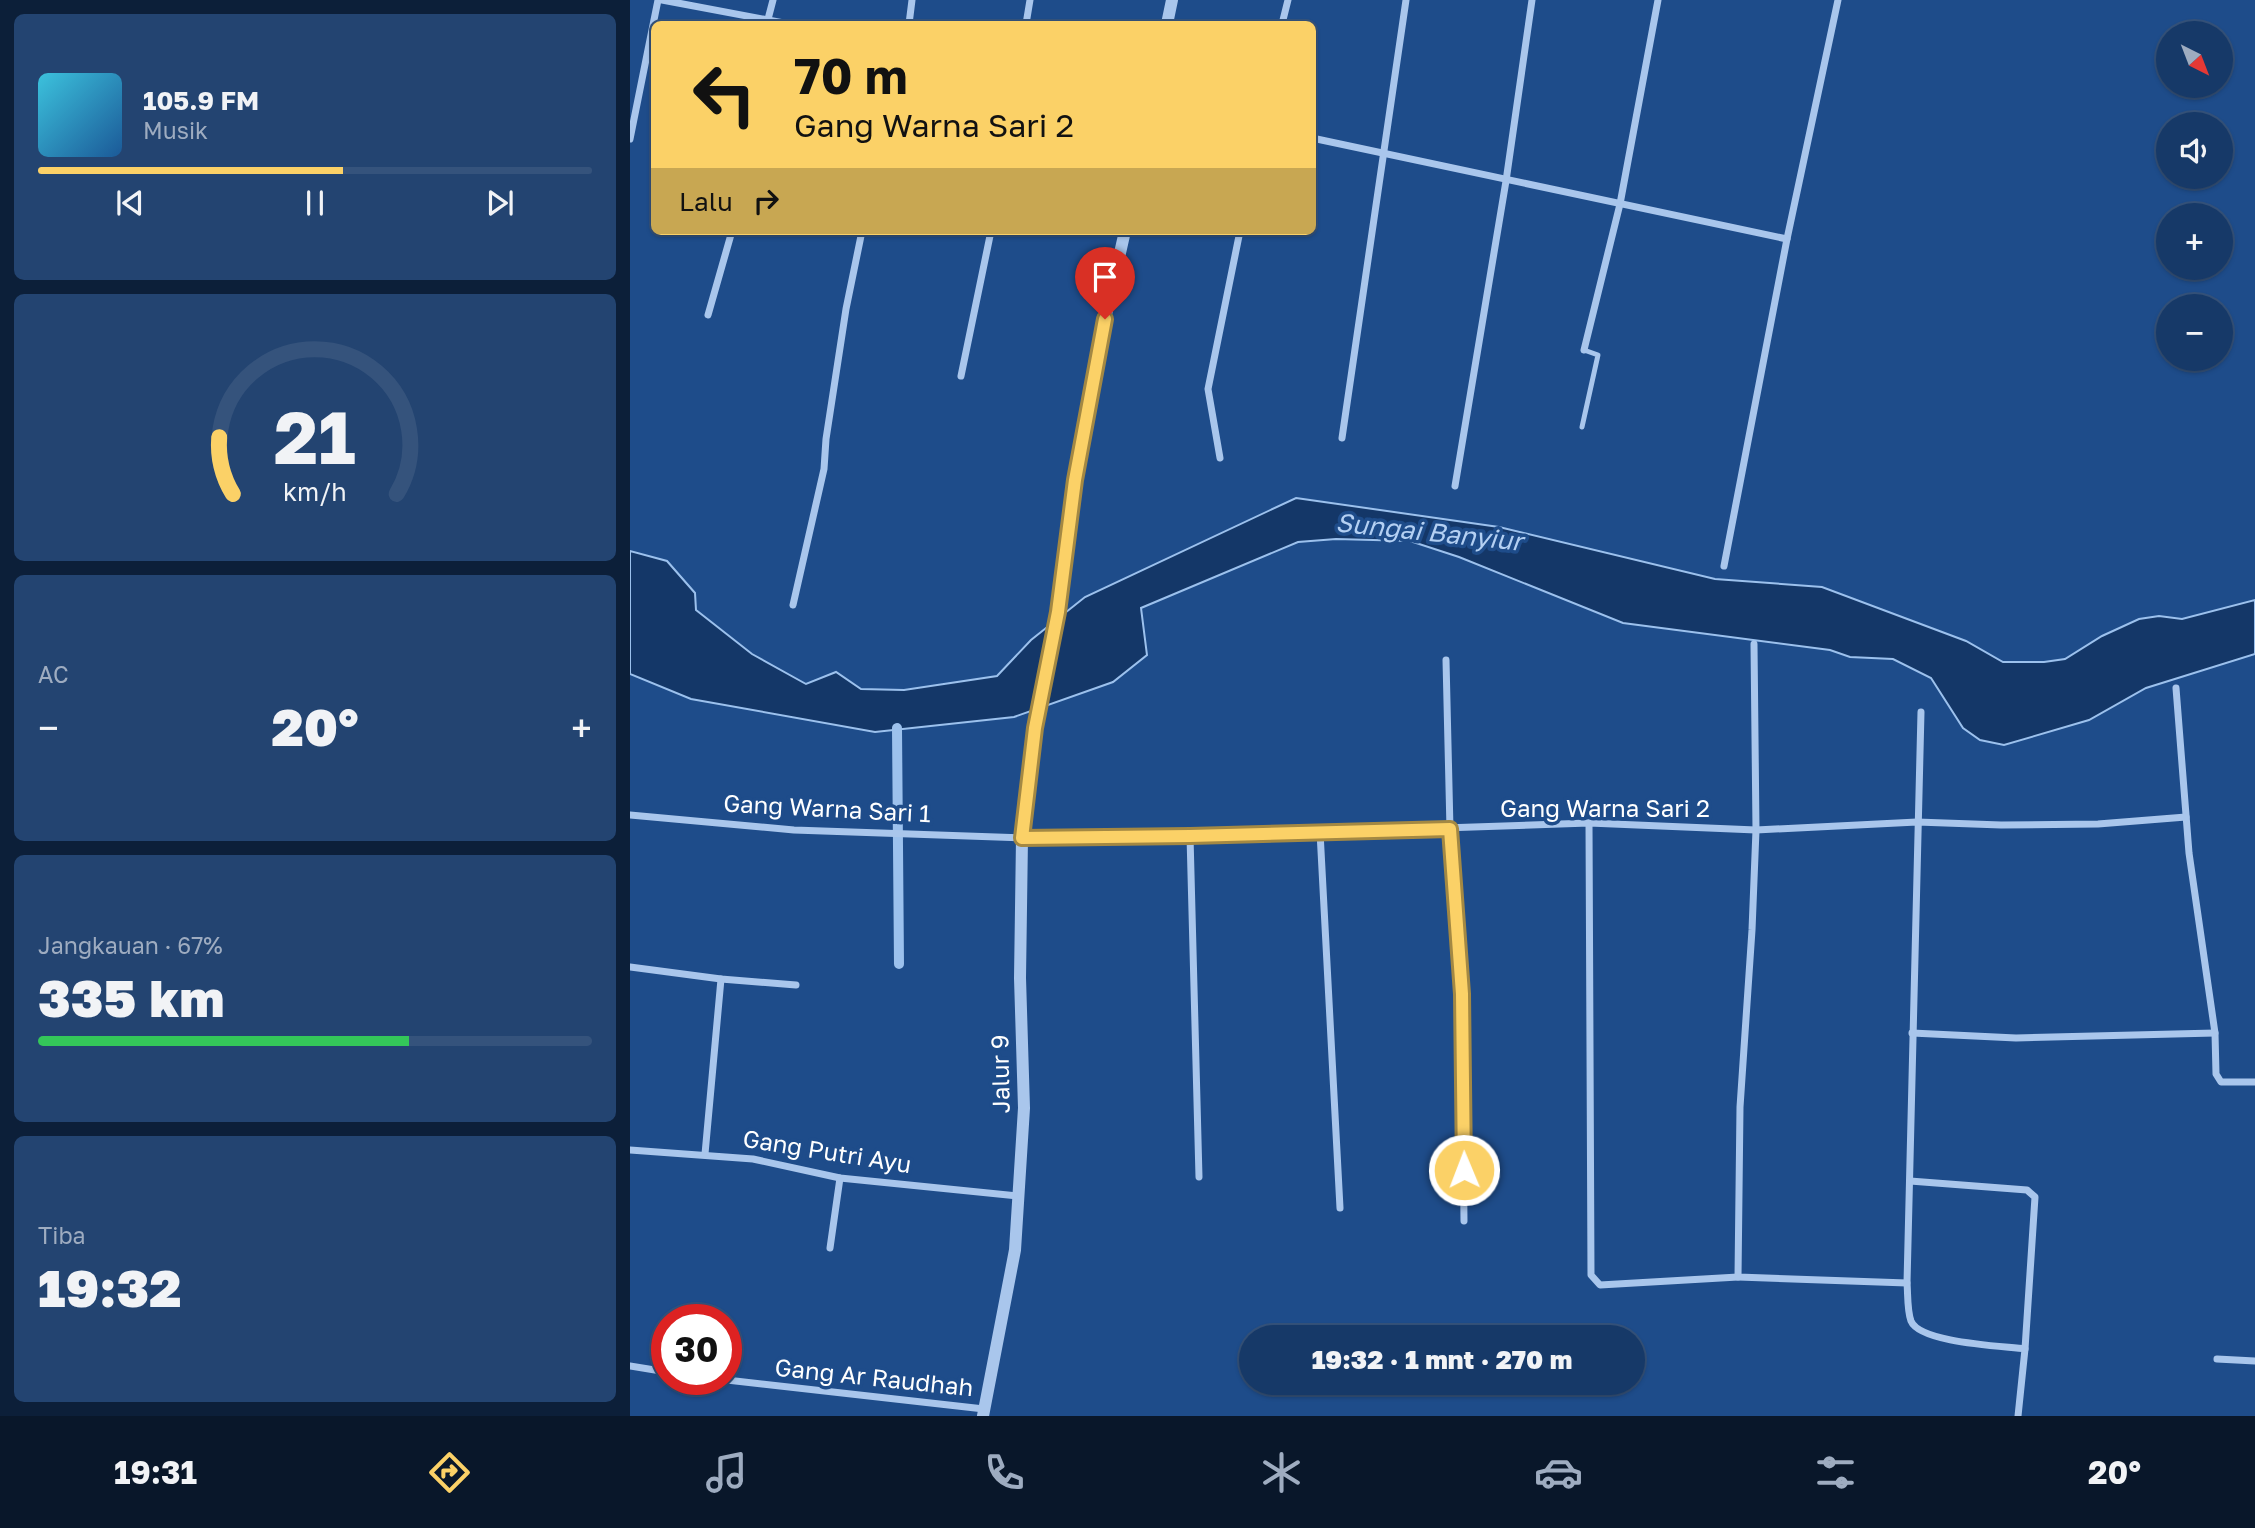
<!DOCTYPE html>
<html lang="id">
<head>
<meta charset="utf-8">
<style>
	:root { --surface:#163968; --page:#234471; --text:#f1f3f6; --muted:#9eacc0; --line:#35537c; --accent:#fbd167 }
	body { margin:0; font-family:"Golos Text",sans-serif; background:var(--page); color:var(--text); height:100vh; display:flex; flex-direction:column; font-size:26px; white-space:nowrap }
	* { box-sizing:border-box; margin:0 }
	p { font-size:23px; color:var(--muted) }
	.icon { flex:none; width:38px; height:38px; fill:none; stroke:currentColor; stroke-width:2; stroke-linecap:round; stroke-linejoin:round }
	.map { position:relative; flex:1; overflow:hidden }
	.side { display:flex; flex-direction:column; gap:14px; padding:14px; background:#0c1f39; width:630px }
	.side>* { flex:none }
	.banner { position:absolute; left:21px; top:21px; width:665px; height:214px; border-radius:10px; box-shadow:0 2px 5px #0004,0 0 0 2px var(--line); background:#fbd167; color:#111; overflow:hidden }
	.needle { width:46px; rotate:138deg }
	.tools { position:absolute; left:1526px; top:21px; display:grid; gap:14px }
	.tools a { display:grid; place-items:center; width:77px; height:77px; border-radius:50%; background:var(--surface); box-shadow:0 2px 5px #0004,0 0 0 2px var(--line); font-size:35px }
	.speed { position:absolute; left:21px; top:1304px; display:flex; gap:14px; font-size:35px; font-weight:700; text-align:center }
	.speed>* { display:grid; place-content:center; width:91px; height:91px; border-radius:50%; background:var(--surface); box-shadow:0 2px 5px #0004,0 0 0 2px var(--line); line-height:1 }
	.speed .limit { border:10px solid #d22; background:#fff; color:#111 }
	.pin { position:absolute; display:grid; place-items:center; width:60px; height:60px; color:#fff; margin:-72px -30px; border-radius:50% 50% 50% 0; rotate:-45deg; box-shadow:0 0 7px #0007 }
	.pin .icon { rotate:45deg }
	.me { position:absolute; width:77px; margin:-38px; rotate:359deg; stroke-linejoin:round; filter:drop-shadow(0 0 5px #0008) }
	.turn { display:flex; align-items:center; gap:24px; height:147px; padding:0 28px; font-size:32px }
	.turn .icon { width:91px; height:91px; stroke-width:2.5 }
	.turn b { display:block; font-size:49px; line-height:60px }
	.then { display:flex; align-items:center; height:66px; padding:0 28px; background:#0003; gap:14px; font-size:26px }
	.big { font-size:52px; font-weight:800; line-height:1.1 }
	.side .tile { flex:1; display:flex; flex-direction:column; justify-content:center; gap:10px; min-width:0; padding:0 24px; border-radius:10px; background:var(--page) }
	.side .dial { align-items:center; gap:0 }
	.dial svg { height:182px; overflow:visible; fill:none; stroke:var(--line); stroke-width:7; stroke-linecap:round; text-anchor:middle }
	.dial text { fill:var(--text); stroke:none }
	.song { display:flex; align-items:center; gap:21px }
	.cover { width:84px; height:84px; border-radius:10px; background:linear-gradient(135deg,hsl(190 70% 55%),hsl(210 70% 35%)) }
	.played { height:7px; border-radius:4px; background:linear-gradient(90deg,var(--accent) 55%,var(--line) 55%) }
	.keys { display:flex; justify-content:space-around; direction:ltr }
	.heat { display:flex; justify-content:space-between; align-items:center; font-size:38px; direction:ltr }
	.charge { height:10px; border-radius:5px; background:linear-gradient(90deg,#34c759 67%,var(--line) 0) }
	.trip { position:absolute; left:609px; top:1325px; width:406px; height:70px; border-radius:35px; background:var(--surface); box-shadow:0 2px 5px #0004,0 0 0 2px var(--line); font-weight:800; line-height:70px; text-align:center }
	.tabs { display:flex; height:112px; justify-content:space-around; align-items:center; background:#09172a; color:var(--muted) }
	.tabs .icon { width:49px; height:49px }
	.tabs .active { color:var(--accent) }
	.tabs b { font-size:32px; color:var(--text) }
	main { display:flex; flex:1; min-height:0 }
	.map>svg:first-child { display:block }
	.water { fill:#143768; stroke:#9cc1ed; stroke-width:2 }
	.lines { fill:none; stroke-linecap:round; stroke-linejoin:round }
	.stream { stroke:#9cc1ed; stroke-width:10 }
	.service { stroke:#a9c6ec; stroke-width:5 }
	.minor { stroke:#a9c6ec; stroke-width:7 }
	.tertiary { stroke:#a9c6ec; stroke-width:12 }
	.route-casing { stroke:#a38843; stroke-width:18 }
	.route { stroke:#fbd167; stroke-width:12 }
	.labels { text-anchor:middle; stroke-width:7; stroke-linejoin:round; paint-order:stroke }
	.street-label { font-size:24px; fill:#fff; stroke:#1e4c8a }
	.water-label { font-size:26px; font-style:italic; fill:#b4d0f3; stroke:#1e4c8a }
</style>
</head>
<body>
<main>
<section class="side">
<div class="tile">
<div class="song"><i class="cover"></i><div><b>105.9 FM</b><p>Musik</p></div></div>
<div class="played"></div>
<div class="keys"><svg class="icon" aria-label="previous" viewBox="0 0 24 24"><path d="M18 5L8 12l10 7zM5 5v14"/></svg><svg class="icon" aria-label="pause" viewBox="0 0 24 24"><path d="M8 5v14M16 5v14"/></svg><svg class="icon" aria-label="next" viewBox="0 0 24 24"><path d="M6 5l10 7-10 7zM19 5v14"/></svg></div>
</div>
<div class="tile dial"><svg viewBox="0 0 100 80">
<path d="M14 69A42 42 0 1 1 86 69"/>
<path d="M14 69A42 42 0 0 1 8 44" stroke="#fbd167"/>
<text x="50" y="56" font-size="32" font-weight="700">21</text>
<text x="50" y="72" font-size="11">km/h</text>
</svg></div>
<div class="tile"><p>AC</p>
<div class="heat"><a>−</a><b class="big">20°</b><a>+</a></div>
</div>
<div class="tile"><p>Jangkauan · 67%</p><b class="big">335 km</b><div class="charge"></div></div>
<div class="tile"><p>Tiba</p><b class="big">19:32</b></div>
</section>
<div class="map">
<svg width="1625" height="1416" viewBox="0 0 1625 1416">
	<rect width="100%" height="100%" fill="#1e4c8a"/>
	<!-- water -->
	<polygon class="water" points="666,498 869,527 1085,579 1192,587 1336,641 1373,662 1414,662 1435,659 1472,636 1509,619 1529,616 1552,619 1625,600 1625,654 1516,688 1459,720 1374,745 1350,740 1333,728 1301,678 1263,659 1220,657 1200,650 993,623 829,557 780,541 706,539 668,542 511,608 517,655 483,682 384,717 245,732 61,699 0,674 0,551 37,561 65,593 66,610 122,654 176,684 206,672 231,689 274,690 367,676 401,640 455,597"/>
	<g class="lines">
		<!-- stream -->
		<polyline class="stream" points="267,728 269,964"/>
		<!-- service -->
		<polyline class="service" points="952,427 968,355 954,350"/>
		<!-- minor -->
		<g class="minor">
			<polyline points="32,0 159,24"/>
			<polyline points="137,23 143,0"/>
			<polyline points="279,24 282,0"/>
			<polyline points="396,24 400,0"/>
			<polyline points="652,24 658,0"/>
			<polyline points="682,138 1157,239"/>
			<polyline points="0,139 28,0"/>
			<polyline points="78,315 102,231"/>
			<polyline points="954,350 990,204 1028,0"/>
			<polyline points="331,376 361,231"/>
			<polyline points="712,438 776,0"/>
			<polyline points="590,458 578,389 610,231"/>
			<polyline points="825,486 876,181 902,0"/>
			<polyline points="1094,566 1157,239 1208,0"/>
			<polyline points="163,605 194,469 196,439 216,309 232,231"/>
			<polyline points="1124,644 1126,830 1122,930 1110,1107 1108,1277 1277,1283"/>
			<polyline points="816,660 820,829 832,994 834,1221"/>
			<polyline points="1546,688 1559,853 1585,1033 1586,1074 1591,1082 1625,1082"/>
			<path d="M1291,712L1277,1283C1278,1294 1277,1310 1281,1321C1290,1343 1372,1346 1395,1349L1388,1416"/>
			<polyline points="0,815 164,830 392,838 606,835 959,823 1126,830 1287,822 1371,825 1468,824 1556,817"/>
			<polyline points="959,823 961,1275 970,1285 1108,1277"/>
			<polyline points="690,832 710,1208"/>
			<polyline points="560,836 569,1177"/>
			<polyline points="0,967 91,979 166,985"/>
			<polyline points="1282,1033 1386,1038 1585,1033"/>
			<polyline points="0,1150 123,1159 210,1178 388,1196"/>
			<polyline points="75,1154 91,979"/>
			<polyline points="1280,1181 1397,1190 1405,1197 1395,1349"/>
			<polyline points="200,1248 210,1178"/>
			<polyline points="1587,1359 1625,1361"/>
			<polyline points="0,1366 37,1372"/>
			<polyline points="88,1379 354,1409"/>
		</g>
		<!-- tertiary -->
		<g class="tertiary">
			<polyline points="537,24 542,0"/>
			<polyline points="353,1416 385,1250 394,1108 390,978 392,838 405,728 428,613 445,480 475,319 495,231"/>
		</g>
	</g>
	<g class="lines">
		<defs>
			<polyline id="route" points="475,319 445,480 428,612 405,728 392,838 560,836 820,829 832,994 834,1170"/>
		</defs>
		<!-- route casing -->
		<use href="#route" class="route-casing"/>
		<!-- route -->
		<use href="#route" class="route"/>
	</g>
	<g class="labels">
		<!-- street labels -->
		<g class="street-label">
			<text transform="translate(197 809) rotate(3)" y="8">Gang Warna Sari 1</text>
			<text x="975" y="817">Gang Warna Sari 2</text>
			<text transform="translate(371 1074) rotate(-91)" y="8">Jalur 9</text>
			<text transform="translate(197 1152) rotate(9)" y="8">Gang Putri Ayu</text>
			<text transform="translate(244 1378) rotate(6)" y="8">Gang Ar Raudhah</text>
		</g>
		<!-- water labels -->
		<g class="water-label">
			<text transform="translate(799 532) rotate(6)" y="9">Sungai Banyiur</text>
		</g>
	</g>
</svg>
<div class="tools">
<a><svg class="needle" viewBox="-14 -14 28 28"><path d="M0-13l5 13h-10z" fill="#e53935"/><path d="M0 13l5-13h-10z" fill="#9eacc0"/></svg></a>
<a><svg class="icon" aria-label="sound" viewBox="0 0 24 24"><path d="M4 9h4l5-4v14l-5-4H4zM17 9q2 3 0 6"/></svg></a>
<a>+</a>
<a>−</a>
</div>
<div class="speed"><div class="limit">30</div></div>
<div class="pin" style="left:475px;top:319px;background:#d93025"><svg class="icon" aria-label="arrive" viewBox="0 0 24 24"><path d="M6 21V4h12l-3 4 3 4H6"/></svg></div>
<svg class="me" style="left:834px;top:1170px" viewBox="-20 -20 40 40"><circle r="17" fill="#fbd167" stroke="#fff" stroke-width="3"/><path d="M0-11L8 9 0 5-8 9z" fill="#fff"/></svg>
<div class="trip">19:32 · 1 mnt · 270 m</div>
<div class="banner">
<div class="turn"><svg class="icon" aria-label="left" viewBox="0 0 24 24"><path d="M17 20v-9H6M10 6l-5 5 5 5"/></svg><div><b>70 m</b>Gang Warna Sari 2</div></div>
<div class="then">Lalu<svg class="icon" aria-label="right" viewBox="0 0 24 24"><path d="M7 20v-9h11M14 6l5 5-5 5"/></svg></div>
</div>
</div>
</main>
<nav class="tabs">
<b>19:31</b>
<svg class="icon active" aria-label="directions" viewBox="0 0 24 24"><path d="M12 3l9 9-9 9-9-9zM9 14v-3h6M13 9l2 2-2 2"/></svg>
<svg class="icon" aria-label="music" viewBox="0 0 24 24"><path d="M9 18V5l10-2v13"/><circle cx="6" cy="18" r="3"/><circle cx="16" cy="16" r="3"/></svg>
<svg class="icon" aria-label="phone" viewBox="0 0 24 24"><path d="M5 4h4l2 5-3 2q2 4 5 5l2-3 5 2v4C11 20 4 13 5 4z"/></svg>
<svg class="icon" aria-label="climate" viewBox="0 0 24 24"><path d="M12 3v18M4 7l16 10M4 17L20 7"/></svg>
<svg class="icon" aria-label="car" viewBox="0 0 24 24"><path d="M5 17H2v-5l4-1 3-4h7l3 4 3 1v5h-3M9 17h6M6 11h13"/><circle cx="7" cy="17" r="2"/><circle cx="17" cy="17" r="2"/></svg>
<svg class="icon" aria-label="filters" viewBox="0 0 24 24"><path d="M4 7h16M4 17h16"/><circle cx="9" cy="7" r="2"/><circle cx="15" cy="17" r="2"/></svg>
<b>20°</b>
</nav>
</body>
</html>
